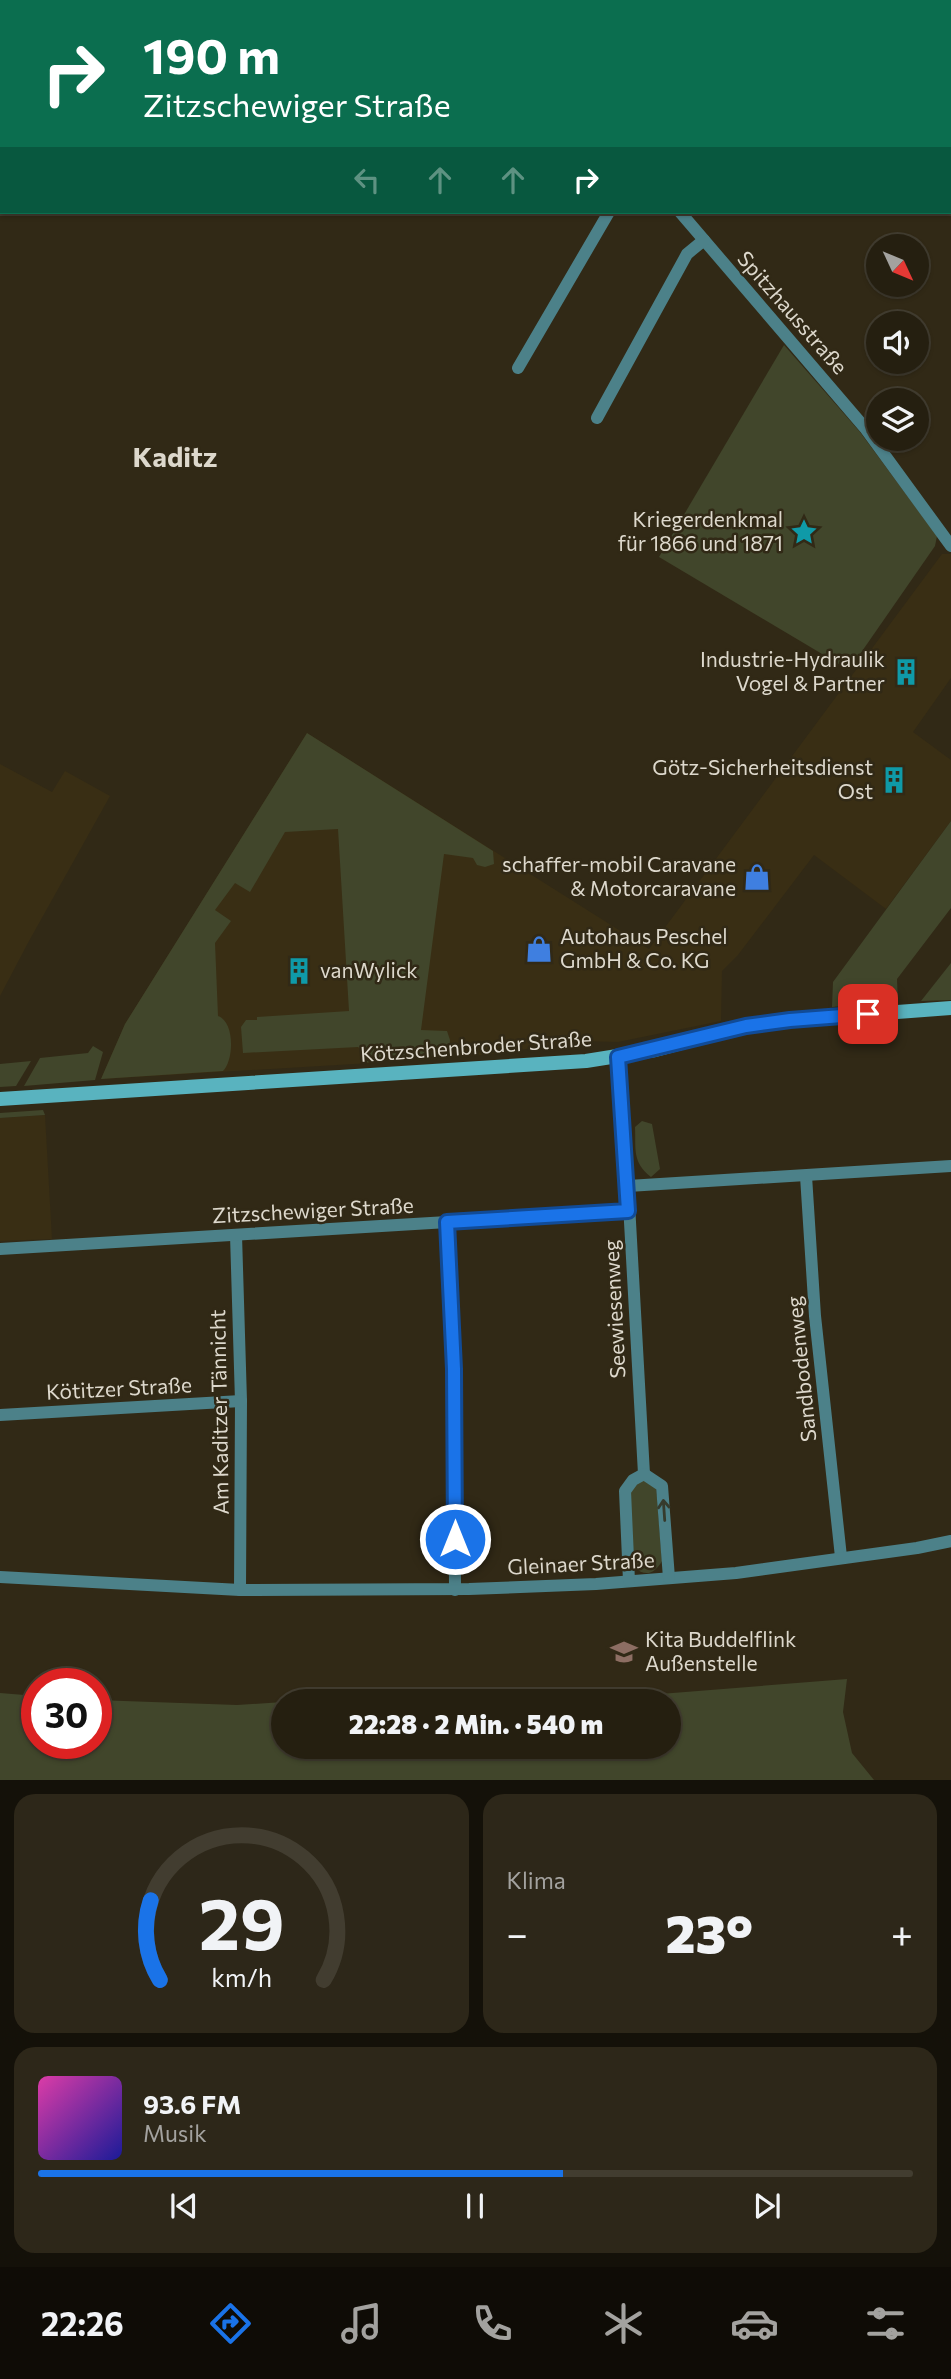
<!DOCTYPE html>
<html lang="de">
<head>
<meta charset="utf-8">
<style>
	:root { --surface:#251f10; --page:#2d2719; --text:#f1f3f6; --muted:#a3a29f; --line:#423d30; --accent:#1a73e8 }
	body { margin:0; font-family:Commissioner,sans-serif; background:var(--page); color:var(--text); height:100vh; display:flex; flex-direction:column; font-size:26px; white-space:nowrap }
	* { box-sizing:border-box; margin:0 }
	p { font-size:23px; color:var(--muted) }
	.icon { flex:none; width:38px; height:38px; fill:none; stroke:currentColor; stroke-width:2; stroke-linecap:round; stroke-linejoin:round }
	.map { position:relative; height:1780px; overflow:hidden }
	.details { display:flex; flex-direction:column; gap:14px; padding:14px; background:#141109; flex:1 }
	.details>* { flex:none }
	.guide { position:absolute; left:0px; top:0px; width:952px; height:214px; box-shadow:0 2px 5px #0004,0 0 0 2px var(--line); background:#0b6e4f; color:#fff; overflow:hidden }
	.needle { width:46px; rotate:134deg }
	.controls { position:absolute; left:866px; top:234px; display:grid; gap:14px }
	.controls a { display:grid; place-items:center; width:63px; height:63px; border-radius:50%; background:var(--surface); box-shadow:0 2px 5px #0004,0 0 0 2px var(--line); font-size:35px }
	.speed { position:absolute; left:21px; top:1668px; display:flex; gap:14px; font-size:35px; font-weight:700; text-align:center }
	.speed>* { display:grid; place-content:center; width:91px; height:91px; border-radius:50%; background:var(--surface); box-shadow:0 2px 5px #0004,0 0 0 2px var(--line); line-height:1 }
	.speed .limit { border:10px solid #d22; background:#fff; color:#111 }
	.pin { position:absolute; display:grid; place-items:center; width:60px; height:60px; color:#fff; margin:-30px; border-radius:14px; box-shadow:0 4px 10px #0006 }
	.me { position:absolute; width:77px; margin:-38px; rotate:0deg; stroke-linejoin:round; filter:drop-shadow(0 0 5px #0008) }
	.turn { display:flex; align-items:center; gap:24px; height:147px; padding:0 28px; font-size:32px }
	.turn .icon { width:91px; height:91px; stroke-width:2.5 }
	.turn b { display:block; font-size:49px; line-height:60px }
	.lanes { display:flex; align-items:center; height:66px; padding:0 28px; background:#0003; justify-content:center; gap:35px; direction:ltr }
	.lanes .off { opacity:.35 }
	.big { font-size:52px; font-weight:800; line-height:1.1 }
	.details .card { flex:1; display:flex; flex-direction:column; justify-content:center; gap:10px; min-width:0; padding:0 24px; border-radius:21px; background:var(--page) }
	.details .dial { align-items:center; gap:0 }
	.dial svg { height:182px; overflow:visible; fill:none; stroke:var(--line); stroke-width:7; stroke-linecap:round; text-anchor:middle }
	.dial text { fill:var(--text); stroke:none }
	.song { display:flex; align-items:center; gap:21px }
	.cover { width:84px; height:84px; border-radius:10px; background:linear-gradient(135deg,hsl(320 70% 55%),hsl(240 70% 35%)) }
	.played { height:7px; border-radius:4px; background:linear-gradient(90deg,var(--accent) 60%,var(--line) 60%) }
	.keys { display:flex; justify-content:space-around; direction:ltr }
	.heat { display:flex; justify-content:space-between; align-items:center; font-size:38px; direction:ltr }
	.details .tiles { flex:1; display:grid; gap:14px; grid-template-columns:1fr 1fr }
	.card:last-child { grid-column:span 2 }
	.trip { position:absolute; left:271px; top:1689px; width:410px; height:70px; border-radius:35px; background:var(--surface); box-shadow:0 2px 5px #0004,0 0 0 2px var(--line); font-weight:800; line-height:70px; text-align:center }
	.menu { display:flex; height:112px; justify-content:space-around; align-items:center; background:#0f0c06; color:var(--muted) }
	.menu .icon { width:49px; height:49px }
	.menu .on { color:var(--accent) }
	.menu b { font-size:32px; color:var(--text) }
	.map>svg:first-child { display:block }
	.built { fill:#392e14 }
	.green { fill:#41462b }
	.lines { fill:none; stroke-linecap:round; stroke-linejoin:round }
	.street { stroke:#4c8189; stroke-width:12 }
	.secondary { stroke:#59b3bf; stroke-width:14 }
	.oneway { stroke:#363b2d }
	.route-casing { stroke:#114b97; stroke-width:18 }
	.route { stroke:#1a73e8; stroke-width:12 }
	.labels { text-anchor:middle; stroke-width:5; stroke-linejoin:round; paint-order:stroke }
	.street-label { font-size:21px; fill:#ddd8cc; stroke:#312916 }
	.poi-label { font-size:21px; fill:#ddd8cc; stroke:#312916; text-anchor:end }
	.district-label { font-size:28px; font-weight:bold; fill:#ddd8cc; stroke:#312916 }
</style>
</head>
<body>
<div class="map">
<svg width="951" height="1781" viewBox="0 0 951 1781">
	<rect width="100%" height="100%" fill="#312916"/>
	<!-- built -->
	<g class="built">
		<polygon points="115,0 236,0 115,2"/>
		<polygon points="942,554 951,554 951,678 913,732 951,760 951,821 886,909 814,855 738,955 722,971 721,1021 618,1042 581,1041 487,1055 403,1057 371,1063 101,1079 125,1024 307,733 649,949"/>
		<polygon points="0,764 52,792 65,771 110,796 29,941 0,996"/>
		<polygon points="45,1115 52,1239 0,1241 0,1118"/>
	</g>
	<!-- green -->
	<g class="green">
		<polygon points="691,0 810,0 810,2 690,2"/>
		<polygon points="784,345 860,432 937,536 935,546 849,670 659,557"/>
		<path d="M307,733L493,851L494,864L485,867L477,865L473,858L444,854L421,1030L447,1031L450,1040L449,1056L403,1057L364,1063V1052L358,1047L243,1053L241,1027L246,1020H257V1017L349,1011L338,829L285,832L250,892L235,883L215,910L231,921L215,943L218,1016C235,1022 234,1060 223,1071L101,1079L125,1024Z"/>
		<polygon points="951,821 951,908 897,979 898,1002 832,1007 833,982"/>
		<polygon points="951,963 951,1000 921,1001"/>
		<polygon points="93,1046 103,1052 95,1080 24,1086 40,1058 88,1053"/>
		<polygon points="31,1061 16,1086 0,1087 0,1064"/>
		<polygon points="43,1110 45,1115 0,1118 0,1113"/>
		<path d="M642,1121L652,1124L660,1169L651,1177C632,1162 636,1149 635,1127Z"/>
		<path d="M640,1479L656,1486L662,1561C655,1573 646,1578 634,1567L630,1492Z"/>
		<polygon points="847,1679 843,1712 852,1753 874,1780 0,1780 0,1693 37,1696 37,1743 96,1743 96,1700 237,1705 283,1702 284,1746 668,1746 668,1701 572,1701"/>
		<polygon points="425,1692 489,1701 295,1701"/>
	</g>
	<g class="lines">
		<!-- street -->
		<g class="street">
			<polyline points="107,0 107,2"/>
			<polyline points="575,0 576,2"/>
			<polyline points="264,2 275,0"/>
			<polyline points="0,74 2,73"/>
			<polyline points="680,212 865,428 951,546"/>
			<polyline points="518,368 609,212"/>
			<polyline points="597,418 687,254 704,240"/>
			<polyline points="618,1057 628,1186 644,1474"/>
			<polyline points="806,1176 815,1316 841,1557"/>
			<polyline points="628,1186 951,1166"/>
			<polyline points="447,1222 454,1369 455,1590"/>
			<polyline points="236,1235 241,1401 240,1590"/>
			<polyline points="0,1249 628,1211"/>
			<polyline points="0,1415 241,1401"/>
			<polyline points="0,1577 240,1590 469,1589 596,1584 736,1573 917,1548 951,1541"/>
			<polyline points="629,1581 625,1491 633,1480 644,1474 662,1486 669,1578"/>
		</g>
		<!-- secondary -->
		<polyline class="secondary" points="0,1099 586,1061 655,1050 746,1026 790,1020 951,1008"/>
	</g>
	<!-- one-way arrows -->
	<defs><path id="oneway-shaft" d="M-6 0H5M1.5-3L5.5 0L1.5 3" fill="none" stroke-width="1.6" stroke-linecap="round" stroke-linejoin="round" transform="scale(1.75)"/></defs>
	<use class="oneway" href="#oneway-shaft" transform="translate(664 1510) rotate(-94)"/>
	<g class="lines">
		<defs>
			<polyline id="route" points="455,1539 454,1369 447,1222 628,1211 618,1057 746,1026 790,1020 868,1014"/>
		</defs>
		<!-- route casing -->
		<use href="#route" class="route-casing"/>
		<!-- route -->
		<use href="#route" class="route"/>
	</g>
	<!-- icons -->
	<defs>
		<symbol id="sight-bare" viewBox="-9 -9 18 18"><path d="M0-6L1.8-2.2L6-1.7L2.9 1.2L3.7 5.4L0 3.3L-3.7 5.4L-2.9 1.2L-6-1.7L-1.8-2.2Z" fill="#0f9aa8" stroke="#312916" stroke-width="2.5" paint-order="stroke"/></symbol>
		<symbol id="building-bare" viewBox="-9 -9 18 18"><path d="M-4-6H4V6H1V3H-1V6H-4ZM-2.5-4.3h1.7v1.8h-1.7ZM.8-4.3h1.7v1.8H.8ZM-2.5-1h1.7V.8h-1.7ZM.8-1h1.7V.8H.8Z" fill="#0f9aa8" stroke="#312916" stroke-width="2.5" paint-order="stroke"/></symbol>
		<symbol id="shop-bare" viewBox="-9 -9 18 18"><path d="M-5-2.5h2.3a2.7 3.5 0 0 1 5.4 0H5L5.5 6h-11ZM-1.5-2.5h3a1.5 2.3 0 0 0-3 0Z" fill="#3f7fe0" stroke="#312916" stroke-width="2.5" paint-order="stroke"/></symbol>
		<symbol id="school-bare" viewBox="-9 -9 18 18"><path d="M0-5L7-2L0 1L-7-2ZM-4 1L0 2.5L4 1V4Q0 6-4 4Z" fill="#8d6e63" stroke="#312916" stroke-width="2.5" paint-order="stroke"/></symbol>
	</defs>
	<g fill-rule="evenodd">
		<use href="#sight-bare" x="785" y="513" width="38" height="38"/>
		<use href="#building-bare" x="887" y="653" width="38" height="38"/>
		<use href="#building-bare" x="875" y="761" width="38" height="38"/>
		<use href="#shop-bare" x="738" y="858" width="38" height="38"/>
		<use href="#shop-bare" x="520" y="930" width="38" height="38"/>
		<use href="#building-bare" x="280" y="952" width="38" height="38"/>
		<use href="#school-bare" x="605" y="1633" width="38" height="38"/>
	</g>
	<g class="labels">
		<!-- street labels -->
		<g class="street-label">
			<text transform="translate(792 313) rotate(49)" y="7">Spitzhausstraße</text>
			<text transform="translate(476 1047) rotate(-4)" y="7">Kötzschenbroder Straße</text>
			<text transform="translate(313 1211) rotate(-3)" y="7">Zitzschewiger Straße</text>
			<text transform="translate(615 1309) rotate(-93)" y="7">Seewiesenweg</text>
			<text transform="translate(802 1369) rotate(-96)" y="7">Sandbodenweg</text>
			<text transform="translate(119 1389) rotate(-3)" y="7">Kötitzer Straße</text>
			<text transform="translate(220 1412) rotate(-91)" y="7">Am Kaditzer Tännicht</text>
			<text transform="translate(581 1564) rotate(-3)" y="7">Gleinaer Straße</text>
		</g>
		<!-- poi labels -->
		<g class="poi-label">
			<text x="783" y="527">Kriegerdenkmal<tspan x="783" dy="24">für 1866 und 1871</tspan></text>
			<text x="885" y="667">Industrie-Hydraulik<tspan x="885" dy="24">Vogel &amp; Partner</tspan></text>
			<text x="873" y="775">Götz-Sicherheitsdienst<tspan x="873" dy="24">Ost</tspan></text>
			<text x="736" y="872">schaffer-mobil Caravane<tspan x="736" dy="24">&amp; Motorcaravane</tspan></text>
			<text x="560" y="944" text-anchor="start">Autohaus Peschel<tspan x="560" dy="24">GmbH &amp; Co. KG</tspan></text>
			<text x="320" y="978" text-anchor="start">vanWylick</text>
			<text x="645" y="1647" text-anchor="start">Kita Buddelflink<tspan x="645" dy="24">Außenstelle</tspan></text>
		</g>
		<!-- district labels -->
		<g class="district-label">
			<text x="175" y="467">Kaditz</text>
		</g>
	</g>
</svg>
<div class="controls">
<a><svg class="needle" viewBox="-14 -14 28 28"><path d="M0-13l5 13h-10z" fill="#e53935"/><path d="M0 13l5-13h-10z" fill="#a3a29f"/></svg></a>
<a><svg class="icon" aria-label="sound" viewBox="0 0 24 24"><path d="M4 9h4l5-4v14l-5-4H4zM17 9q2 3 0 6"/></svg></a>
<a><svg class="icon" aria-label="layers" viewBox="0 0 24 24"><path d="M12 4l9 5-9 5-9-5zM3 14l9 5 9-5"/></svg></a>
</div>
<div class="speed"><div class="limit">30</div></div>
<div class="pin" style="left:868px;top:1014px;background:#d93025"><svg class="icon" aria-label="arrive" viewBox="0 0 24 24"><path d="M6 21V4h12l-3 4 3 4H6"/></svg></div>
<svg class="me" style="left:455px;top:1539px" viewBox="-20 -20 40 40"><circle r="17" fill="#1a73e8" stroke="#fff" stroke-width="3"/><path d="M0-11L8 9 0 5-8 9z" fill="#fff"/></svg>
<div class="trip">22:28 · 2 Min. · 540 m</div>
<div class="guide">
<div class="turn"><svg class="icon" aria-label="right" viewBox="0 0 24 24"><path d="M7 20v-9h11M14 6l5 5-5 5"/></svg><div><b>190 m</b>Zitzschewiger Straße</div></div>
<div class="lanes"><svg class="icon off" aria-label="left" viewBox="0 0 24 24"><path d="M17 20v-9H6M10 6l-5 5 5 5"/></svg><svg class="icon off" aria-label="ahead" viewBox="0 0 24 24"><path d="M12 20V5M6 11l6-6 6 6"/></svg><svg class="icon off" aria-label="ahead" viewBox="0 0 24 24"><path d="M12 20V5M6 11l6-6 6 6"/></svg><svg class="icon" aria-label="right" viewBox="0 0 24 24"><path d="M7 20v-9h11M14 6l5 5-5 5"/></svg></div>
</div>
</div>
<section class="details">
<div class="tiles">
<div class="card dial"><svg viewBox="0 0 100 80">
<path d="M14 69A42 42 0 1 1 86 69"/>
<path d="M14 69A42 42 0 0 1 10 34" stroke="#1a73e8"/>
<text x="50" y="56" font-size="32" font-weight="700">29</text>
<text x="50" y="72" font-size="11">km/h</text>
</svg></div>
<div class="card"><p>Klima</p>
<div class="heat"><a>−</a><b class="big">23°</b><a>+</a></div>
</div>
<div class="card">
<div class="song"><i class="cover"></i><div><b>93.6 FM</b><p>Musik</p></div></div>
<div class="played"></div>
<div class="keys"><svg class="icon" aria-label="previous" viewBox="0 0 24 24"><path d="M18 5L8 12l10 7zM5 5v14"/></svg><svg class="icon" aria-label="pause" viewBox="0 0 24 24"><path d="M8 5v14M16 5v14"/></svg><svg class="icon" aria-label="next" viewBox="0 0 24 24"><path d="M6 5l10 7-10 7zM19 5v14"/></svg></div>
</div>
</div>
</section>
<nav class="menu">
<b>22:26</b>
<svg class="icon on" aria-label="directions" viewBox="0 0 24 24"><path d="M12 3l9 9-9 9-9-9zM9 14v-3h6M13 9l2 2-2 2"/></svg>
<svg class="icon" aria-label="music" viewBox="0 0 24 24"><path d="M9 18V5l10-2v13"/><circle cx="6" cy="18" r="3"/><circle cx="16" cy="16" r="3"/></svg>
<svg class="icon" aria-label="phone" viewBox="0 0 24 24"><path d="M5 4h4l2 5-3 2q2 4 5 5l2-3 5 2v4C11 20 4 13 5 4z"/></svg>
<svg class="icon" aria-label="climate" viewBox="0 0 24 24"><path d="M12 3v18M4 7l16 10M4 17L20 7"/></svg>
<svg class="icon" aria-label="car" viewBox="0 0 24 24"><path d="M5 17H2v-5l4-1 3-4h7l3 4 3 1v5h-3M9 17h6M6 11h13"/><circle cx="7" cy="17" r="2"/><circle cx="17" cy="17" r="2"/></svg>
<svg class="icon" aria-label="filters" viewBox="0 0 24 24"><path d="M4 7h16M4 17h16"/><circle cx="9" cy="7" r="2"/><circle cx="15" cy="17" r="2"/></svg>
</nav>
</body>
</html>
